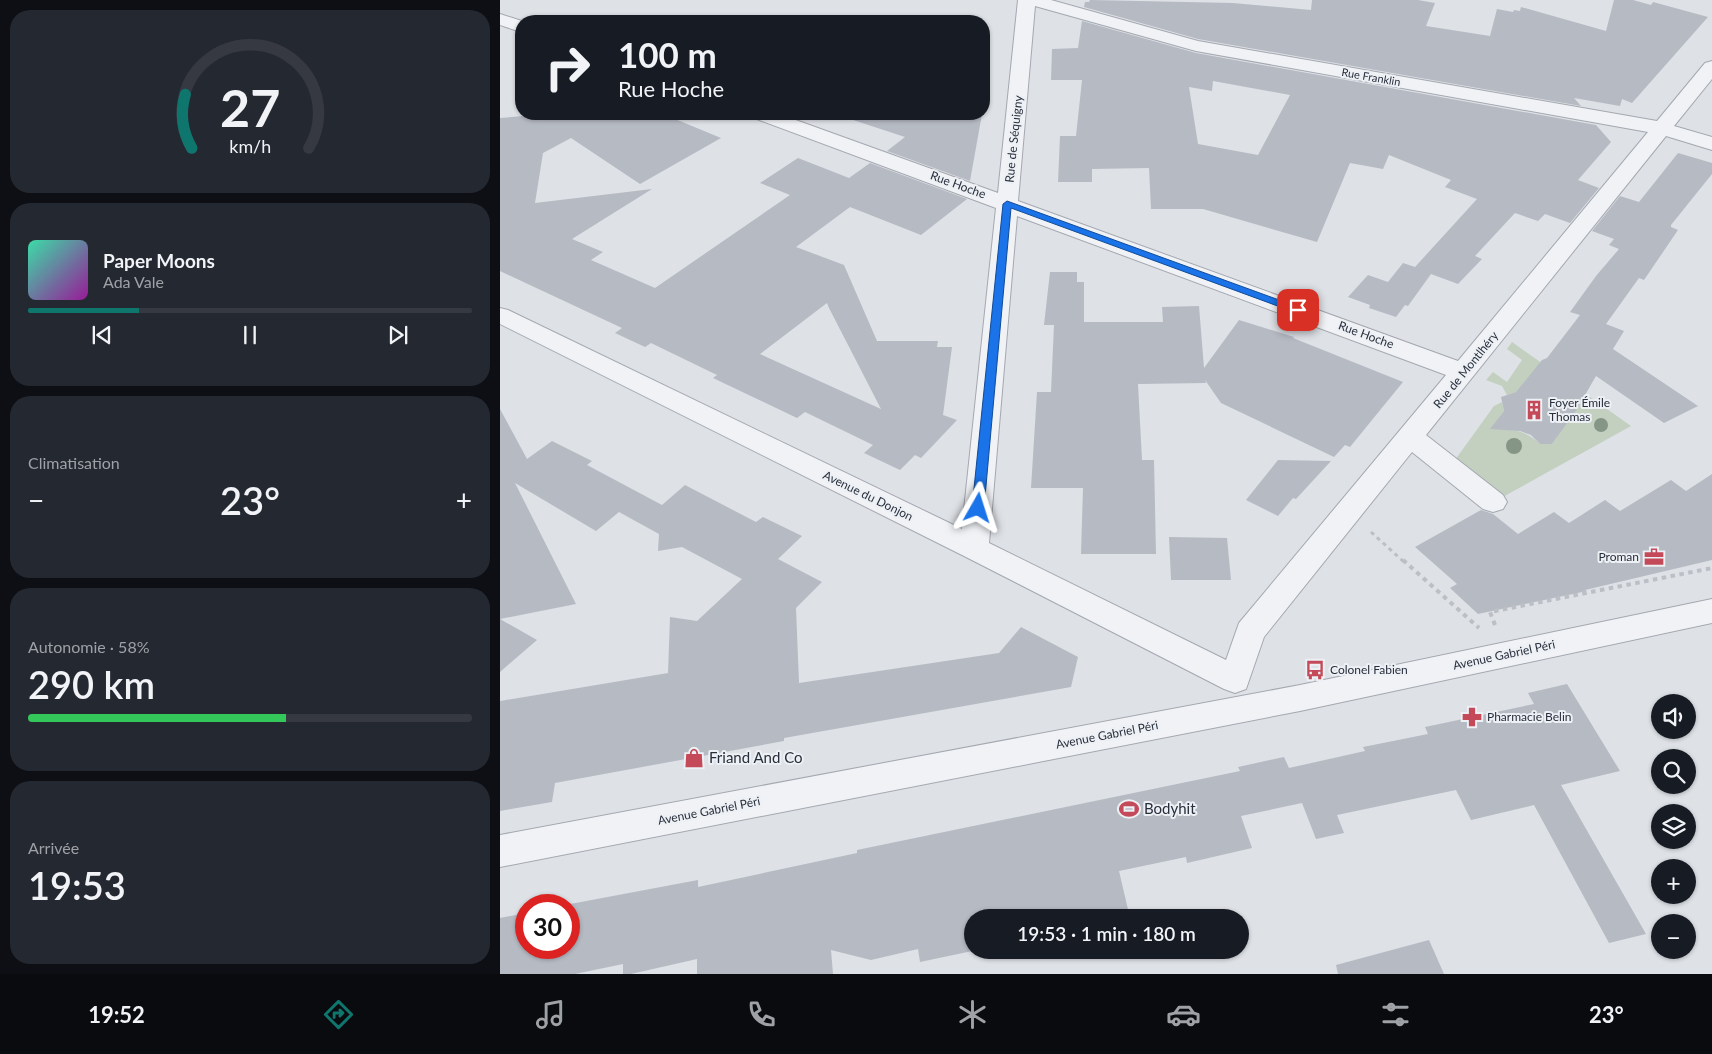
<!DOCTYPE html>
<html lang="fr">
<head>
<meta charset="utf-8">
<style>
	:root { --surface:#171b24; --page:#242831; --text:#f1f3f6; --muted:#9ea1a6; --line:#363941; --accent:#0f766e }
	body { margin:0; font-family:Lato,sans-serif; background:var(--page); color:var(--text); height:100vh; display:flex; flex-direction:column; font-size:19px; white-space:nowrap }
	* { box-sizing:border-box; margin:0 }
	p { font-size:16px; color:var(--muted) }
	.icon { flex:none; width:28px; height:28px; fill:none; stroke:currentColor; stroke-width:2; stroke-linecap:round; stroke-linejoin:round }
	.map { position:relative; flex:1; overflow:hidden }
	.panel { display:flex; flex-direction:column; gap:10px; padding:10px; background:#0d0f14; width:500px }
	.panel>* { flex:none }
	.hud { position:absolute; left:15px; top:15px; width:475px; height:105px; border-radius:20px; box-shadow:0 1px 4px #0004; background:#171b24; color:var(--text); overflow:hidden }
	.tools { position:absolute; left:1151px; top:694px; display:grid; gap:10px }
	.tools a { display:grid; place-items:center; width:45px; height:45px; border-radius:50%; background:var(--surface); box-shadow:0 1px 4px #0004; font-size:25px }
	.speed { position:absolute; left:15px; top:894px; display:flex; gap:10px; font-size:25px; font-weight:700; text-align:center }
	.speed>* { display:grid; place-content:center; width:65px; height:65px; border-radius:50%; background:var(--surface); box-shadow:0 1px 4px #0004; line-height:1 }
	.speed .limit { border:8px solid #d22; background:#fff; color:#111 }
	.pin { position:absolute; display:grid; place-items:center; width:42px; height:42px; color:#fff; margin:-21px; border-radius:10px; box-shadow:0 2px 8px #0006 }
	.me { position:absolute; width:55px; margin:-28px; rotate:6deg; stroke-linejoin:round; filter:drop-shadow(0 0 4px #0008) }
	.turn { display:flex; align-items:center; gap:18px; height:105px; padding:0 20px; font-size:22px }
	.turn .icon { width:65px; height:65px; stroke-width:2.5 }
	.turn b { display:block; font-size:35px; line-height:42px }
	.big { font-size:38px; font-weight:600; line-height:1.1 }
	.panel .card { flex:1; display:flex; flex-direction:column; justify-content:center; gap:8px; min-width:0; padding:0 18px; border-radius:20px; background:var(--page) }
	.panel .dial { align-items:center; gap:0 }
	.dial svg { height:130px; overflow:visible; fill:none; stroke:var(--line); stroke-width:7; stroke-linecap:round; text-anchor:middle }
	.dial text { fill:var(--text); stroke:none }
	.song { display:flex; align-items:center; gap:15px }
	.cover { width:60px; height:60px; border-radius:8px; background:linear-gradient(135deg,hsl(160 70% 55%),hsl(300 70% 35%)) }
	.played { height:5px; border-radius:2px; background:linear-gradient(90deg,var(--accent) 25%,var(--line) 25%) }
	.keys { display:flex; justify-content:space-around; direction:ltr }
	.heat { display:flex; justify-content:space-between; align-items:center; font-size:28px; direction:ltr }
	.charge { height:8px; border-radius:4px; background:linear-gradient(90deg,#34c759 58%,var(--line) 0) }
	.trip { position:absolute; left:464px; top:909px; width:285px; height:50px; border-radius:25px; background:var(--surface); box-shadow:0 1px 4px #0004; font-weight:600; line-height:50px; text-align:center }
	.menu { display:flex; height:80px; justify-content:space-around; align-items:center; background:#090b0e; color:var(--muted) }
	.menu .icon { width:35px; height:35px }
	.menu .selected { color:var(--accent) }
	.menu b { font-size:22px; color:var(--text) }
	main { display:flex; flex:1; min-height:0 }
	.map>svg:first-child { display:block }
	.green { fill:#c3d0c0 }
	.building { fill:#b6bac3; fill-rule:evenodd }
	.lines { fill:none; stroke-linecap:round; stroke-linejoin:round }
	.minor-casing { stroke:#a4a8b0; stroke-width:2 }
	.path-far1 { stroke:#bcbfc5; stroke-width:3; stroke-dasharray:4 4; stroke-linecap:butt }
	.path { stroke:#bcbfc5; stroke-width:4; stroke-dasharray:4.5 4.5; stroke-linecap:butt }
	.minor { fill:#f0f2f5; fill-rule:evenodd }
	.tree { fill:#859586 }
	.route { fill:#1a73e8; stroke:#114b97 }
	.labels { text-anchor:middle; stroke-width:4; stroke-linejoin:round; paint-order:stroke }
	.far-street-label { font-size:11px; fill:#282f3c; stroke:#edf0f4 }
	.street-label { font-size:12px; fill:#282f3c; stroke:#edf0f4 }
	.poi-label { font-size:12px; fill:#282f3c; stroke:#edf0f4; text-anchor:start }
	.near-poi-label { font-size:15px; fill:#282f3c; stroke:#edf0f4; text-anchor:start }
</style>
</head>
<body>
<main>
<section class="panel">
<div class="card dial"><svg viewBox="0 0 100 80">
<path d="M14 69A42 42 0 1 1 86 69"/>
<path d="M14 69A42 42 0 0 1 10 36" stroke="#0f766e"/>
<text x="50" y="56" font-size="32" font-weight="700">27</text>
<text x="50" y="72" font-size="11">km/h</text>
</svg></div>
<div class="card">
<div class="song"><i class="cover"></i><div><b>Paper Moons</b><p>Ada Vale</p></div></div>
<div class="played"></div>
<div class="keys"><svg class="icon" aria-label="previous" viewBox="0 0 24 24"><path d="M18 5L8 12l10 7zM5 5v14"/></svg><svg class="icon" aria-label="pause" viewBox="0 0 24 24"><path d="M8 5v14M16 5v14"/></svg><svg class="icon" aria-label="next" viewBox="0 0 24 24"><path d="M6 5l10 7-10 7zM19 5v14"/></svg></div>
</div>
<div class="card"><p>Climatisation</p>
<div class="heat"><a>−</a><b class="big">23°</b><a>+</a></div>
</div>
<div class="card"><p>Autonomie · 58%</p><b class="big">290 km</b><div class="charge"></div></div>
<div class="card"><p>Arrivée</p><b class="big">19:53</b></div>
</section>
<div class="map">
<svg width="1212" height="974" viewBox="0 0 1212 974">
	<rect width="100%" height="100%" fill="#dee1e6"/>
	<!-- green -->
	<path class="green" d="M1012,342L1131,426L1001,498L955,460L994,406L1002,402L1004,411L994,425C1011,429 1027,431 1040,444H1052L1057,437L1050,429L1064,409H1077L1081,402L1074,394L1016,392L1007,395L1002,386L986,380L993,372L1007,382L1022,360L1007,349Z"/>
	<!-- building -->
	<g class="building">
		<polygon points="590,0 733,3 811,10 812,0 918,0 935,3 926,26 990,36 997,9 1013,12 1014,10 1020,11 1021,7 1106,31 1114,0 1133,0 1151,5 1153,2 1208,17 1132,103 1122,99 1120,106 1074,98 1081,106 698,39 584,7 585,2 589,2"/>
		<path d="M582,21L696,53L1096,125L1111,142L1078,180L1099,188L1070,223L1045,214L1038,221L1015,213L975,256L982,259L958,284L931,274L908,306L905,305L896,317L869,308L870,305L848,297L868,275L888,282L903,263L915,267L977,199L945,187L951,180L889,155L883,169L850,163L817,242L703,209H651L649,168L592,169V182H558L560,136H576L582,80H551L552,49L578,48ZM713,81L790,95L758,155L698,144L689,87L712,91Z"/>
		<path d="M35,114H163L221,138L140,184L71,138L43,153L35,203L152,189L72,239L103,252L91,260L155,288L290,195L260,183L298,158L349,178L370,163L467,199L421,235L350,207L296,247L344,265L377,341H438L437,347H452L443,415L457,420L421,458L415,455L400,470L364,453L373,445L305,412L297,418L213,378L217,375L151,343L145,347L115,333L122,328L0,271V118L36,115ZM327,303L329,308L381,409L260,354Z"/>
		<polygon points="351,114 482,114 470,181 387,151 405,137 350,119"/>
		<polygon points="1178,153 1212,163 1212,174 1171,225 1171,227 1178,230 1144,280 1139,278 1106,324 1124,331 1113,349 1198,406 1164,423 1096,376 1077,409 1052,444 1040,444 1031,435 1020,431 990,429 1004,411 1001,397 1016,392 1042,360 1047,358 1080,315 1070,312 1096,276 1119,249 1109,245 1114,239 1092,231 1120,196 1139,202"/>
		<polygon points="550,272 577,272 577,282 584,282 584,322 663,322 662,307 699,306 704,368 739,320 794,337 793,338 903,382 850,447 845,445 834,457 721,403 705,380 706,383 638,384 642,460 654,460 656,554 581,554 583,488 531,488 537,392 551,392 554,325 544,325"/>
		<polygon points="0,409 27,459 52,441 92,461 87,465 162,505 185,485 256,522 263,517 302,536 278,559 322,582 296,608 299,683 499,653 521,627 578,657 571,687 284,738 284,741 55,783 52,802 0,811 0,701 168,673 170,617 197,621 242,579 182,547 158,551 159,534 119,512 96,531 15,483 76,604 0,619"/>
		<polygon points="778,460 831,461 796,499 793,498 778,516 746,500"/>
		<polygon points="1212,474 1212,560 1085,590 1087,591 978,614 950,588 957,584 915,547 981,510 993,514 1018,534 1054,512 1069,523 1105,500 1120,511 1171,480 1186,491"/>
		<polygon points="669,537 727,538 731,580 671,580"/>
		<polygon points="0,619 37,640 0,672"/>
		<polygon points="1067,684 1120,771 1061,785 1146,934 1109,943 1034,805 971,820 956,790 837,815 844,833 816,839 802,803 741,816 752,848 687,863 686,857 619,871 630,918 472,918 472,950 477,950 420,962 418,949 371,960 331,950 333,974 197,974 197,959 131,974 123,974 123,964 75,974 0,974 0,918 26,913 26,948 69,948 69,905 65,905 198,880 198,887 357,853 357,850 740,771 738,767 784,757 789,768 865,751 863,747 928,734 925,727 1034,704 1028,693"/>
		<polygon points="929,940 944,974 838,974 836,965"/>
	</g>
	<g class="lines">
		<defs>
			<g id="minor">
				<path d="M518,0H551L698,41L1157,121L1205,63L1212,61V79L1174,126L1212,137V150L1166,136L926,435L1003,495L1007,502L1003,509L993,512L983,509L912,452L764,637L746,689L735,693L724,689L464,556L0,324V308L8,310L462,529L496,208L254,118L251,114H279L498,193ZM535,6L696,51L1148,132L958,361L518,201ZM517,216L946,375L739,623L726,660L489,543Z"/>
				<polygon points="0,14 22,21 21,32 0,25"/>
				<polygon points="1212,599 1212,623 800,711 0,867 0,835 800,685"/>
			</g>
		</defs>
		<!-- minor casing -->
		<use href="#minor" class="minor-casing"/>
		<!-- path-far1 -->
		<polyline class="path-far1" points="871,532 904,562"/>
		<!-- path -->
		<g class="path">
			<polyline points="903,560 979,628"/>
			<polyline points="995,625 990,612 1212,568"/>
		</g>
		<!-- minor -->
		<use href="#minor" class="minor"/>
	</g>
	<!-- trees -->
	<g class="tree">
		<circle cx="1101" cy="425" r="7"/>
		<circle cx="1014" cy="446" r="8"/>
	</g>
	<!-- route -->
	<polygon class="route" points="507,201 801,308 802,310 798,313 794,312 511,208 484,508 478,512 474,511 472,508 503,204"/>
	<!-- icons -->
	<defs>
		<symbol id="building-bare" viewBox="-9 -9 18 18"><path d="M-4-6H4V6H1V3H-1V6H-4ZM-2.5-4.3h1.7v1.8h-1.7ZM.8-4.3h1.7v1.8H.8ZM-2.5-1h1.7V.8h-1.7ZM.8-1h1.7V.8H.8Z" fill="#c44a59" stroke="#edf0f4" stroke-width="2.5" paint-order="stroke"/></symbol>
		<symbol id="office-bare" viewBox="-9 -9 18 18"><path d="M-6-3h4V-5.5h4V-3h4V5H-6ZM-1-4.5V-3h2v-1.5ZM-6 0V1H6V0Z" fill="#c44a59" stroke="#edf0f4" stroke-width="2.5" paint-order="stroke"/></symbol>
		<symbol id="bus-bare" viewBox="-9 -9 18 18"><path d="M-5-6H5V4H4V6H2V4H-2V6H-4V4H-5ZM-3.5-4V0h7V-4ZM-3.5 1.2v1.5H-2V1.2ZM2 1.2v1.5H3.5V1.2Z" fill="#c44a59" stroke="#edf0f4" stroke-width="2.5" paint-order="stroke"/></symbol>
		<symbol id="pharmacy-bare" viewBox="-9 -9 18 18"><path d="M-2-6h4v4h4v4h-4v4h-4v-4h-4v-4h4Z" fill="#c44a59" stroke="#edf0f4" stroke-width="2.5" paint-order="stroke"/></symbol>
		<symbol id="shop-bare" viewBox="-9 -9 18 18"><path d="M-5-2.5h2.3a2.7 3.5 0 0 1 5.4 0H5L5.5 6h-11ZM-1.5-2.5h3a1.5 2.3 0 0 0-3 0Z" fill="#c44a59" stroke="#edf0f4" stroke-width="2.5" paint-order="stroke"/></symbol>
		<symbol id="stadium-bare" viewBox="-9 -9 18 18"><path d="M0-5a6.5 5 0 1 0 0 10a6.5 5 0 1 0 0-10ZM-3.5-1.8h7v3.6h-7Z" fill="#c44a59" stroke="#edf0f4" stroke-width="2.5" paint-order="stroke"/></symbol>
	</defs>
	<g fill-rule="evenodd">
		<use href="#building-bare" x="1020" y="396" width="28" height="28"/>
		<use href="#office-bare" x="1140" y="543" width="28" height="28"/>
		<use href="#bus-bare" x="801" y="656" width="28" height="28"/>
		<use href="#pharmacy-bare" x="958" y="703" width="28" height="28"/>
		<use href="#shop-bare" x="180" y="744" width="28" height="28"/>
		<use href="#stadium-bare" x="615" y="795" width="28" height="28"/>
	</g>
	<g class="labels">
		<!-- far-street labels -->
		<g class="far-street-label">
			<text transform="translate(871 77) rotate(10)" y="4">Rue Franklin</text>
		</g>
		<!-- street labels -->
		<g class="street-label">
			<text transform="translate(514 139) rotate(-84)" y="4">Rue de Séquigny</text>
			<text transform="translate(458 185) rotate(20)" y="4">Rue Hoche</text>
			<text transform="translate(866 335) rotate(20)" y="4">Rue Hoche</text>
			<text transform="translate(966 370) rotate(-51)" y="4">Rue de Montlhéry</text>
			<text transform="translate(368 496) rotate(26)" y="4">Avenue du Donjon</text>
			<text transform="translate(1004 655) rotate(-12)" y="4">Avenue Gabriel Péri</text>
			<text transform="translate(607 735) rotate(-11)" y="4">Avenue Gabriel Péri</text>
			<text transform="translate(209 811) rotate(-11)" y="4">Avenue Gabriel Péri</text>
		</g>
		<!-- poi labels -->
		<g class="poi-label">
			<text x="1049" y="407">Foyer Émile<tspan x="1049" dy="14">Thomas</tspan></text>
			<text x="1139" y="561" text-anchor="end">Proman</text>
			<text x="830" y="674">Colonel Fabien</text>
			<text x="987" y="721">Pharmacie Belin</text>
		</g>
		<!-- near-poi labels -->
		<g class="near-poi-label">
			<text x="209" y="763">Friand And Co</text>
			<text x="644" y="814">Bodyhit</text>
		</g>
	</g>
</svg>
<div class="tools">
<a><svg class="icon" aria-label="sound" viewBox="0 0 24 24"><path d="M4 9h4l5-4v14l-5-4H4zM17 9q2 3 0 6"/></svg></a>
<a><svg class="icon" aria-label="search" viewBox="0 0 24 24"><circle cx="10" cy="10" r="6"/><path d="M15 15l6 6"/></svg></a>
<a><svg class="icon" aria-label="layers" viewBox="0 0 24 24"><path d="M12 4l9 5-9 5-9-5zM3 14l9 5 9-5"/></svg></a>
<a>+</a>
<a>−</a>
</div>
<div class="speed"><div class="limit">30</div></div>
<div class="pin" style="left:798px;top:310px;background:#d93025"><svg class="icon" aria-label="arrive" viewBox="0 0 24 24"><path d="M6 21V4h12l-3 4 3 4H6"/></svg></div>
<svg class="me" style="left:478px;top:508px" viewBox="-20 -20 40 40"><path d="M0-17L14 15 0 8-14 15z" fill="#1a73e8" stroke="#fff" stroke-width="4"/></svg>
<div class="trip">19:53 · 1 min · 180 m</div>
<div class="hud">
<div class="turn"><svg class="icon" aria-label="right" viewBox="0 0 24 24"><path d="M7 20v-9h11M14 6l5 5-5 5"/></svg><div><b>100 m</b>Rue Hoche</div></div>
</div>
</div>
</main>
<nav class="menu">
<b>19:52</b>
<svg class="icon selected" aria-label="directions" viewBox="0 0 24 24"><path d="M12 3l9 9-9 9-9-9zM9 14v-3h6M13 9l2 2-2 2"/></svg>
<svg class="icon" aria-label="music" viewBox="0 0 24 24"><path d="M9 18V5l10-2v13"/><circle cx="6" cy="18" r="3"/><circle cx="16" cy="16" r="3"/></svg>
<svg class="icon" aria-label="phone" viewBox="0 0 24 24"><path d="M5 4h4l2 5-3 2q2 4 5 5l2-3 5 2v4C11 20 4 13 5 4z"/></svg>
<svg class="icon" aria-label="climate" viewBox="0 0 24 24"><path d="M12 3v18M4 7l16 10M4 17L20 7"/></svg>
<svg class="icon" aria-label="car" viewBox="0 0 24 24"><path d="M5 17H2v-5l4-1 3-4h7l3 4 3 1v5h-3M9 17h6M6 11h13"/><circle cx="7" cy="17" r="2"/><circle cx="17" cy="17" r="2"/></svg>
<svg class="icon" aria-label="filters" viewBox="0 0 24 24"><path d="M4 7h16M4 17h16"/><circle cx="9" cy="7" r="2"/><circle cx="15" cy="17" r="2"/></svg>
<b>23°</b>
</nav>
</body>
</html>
